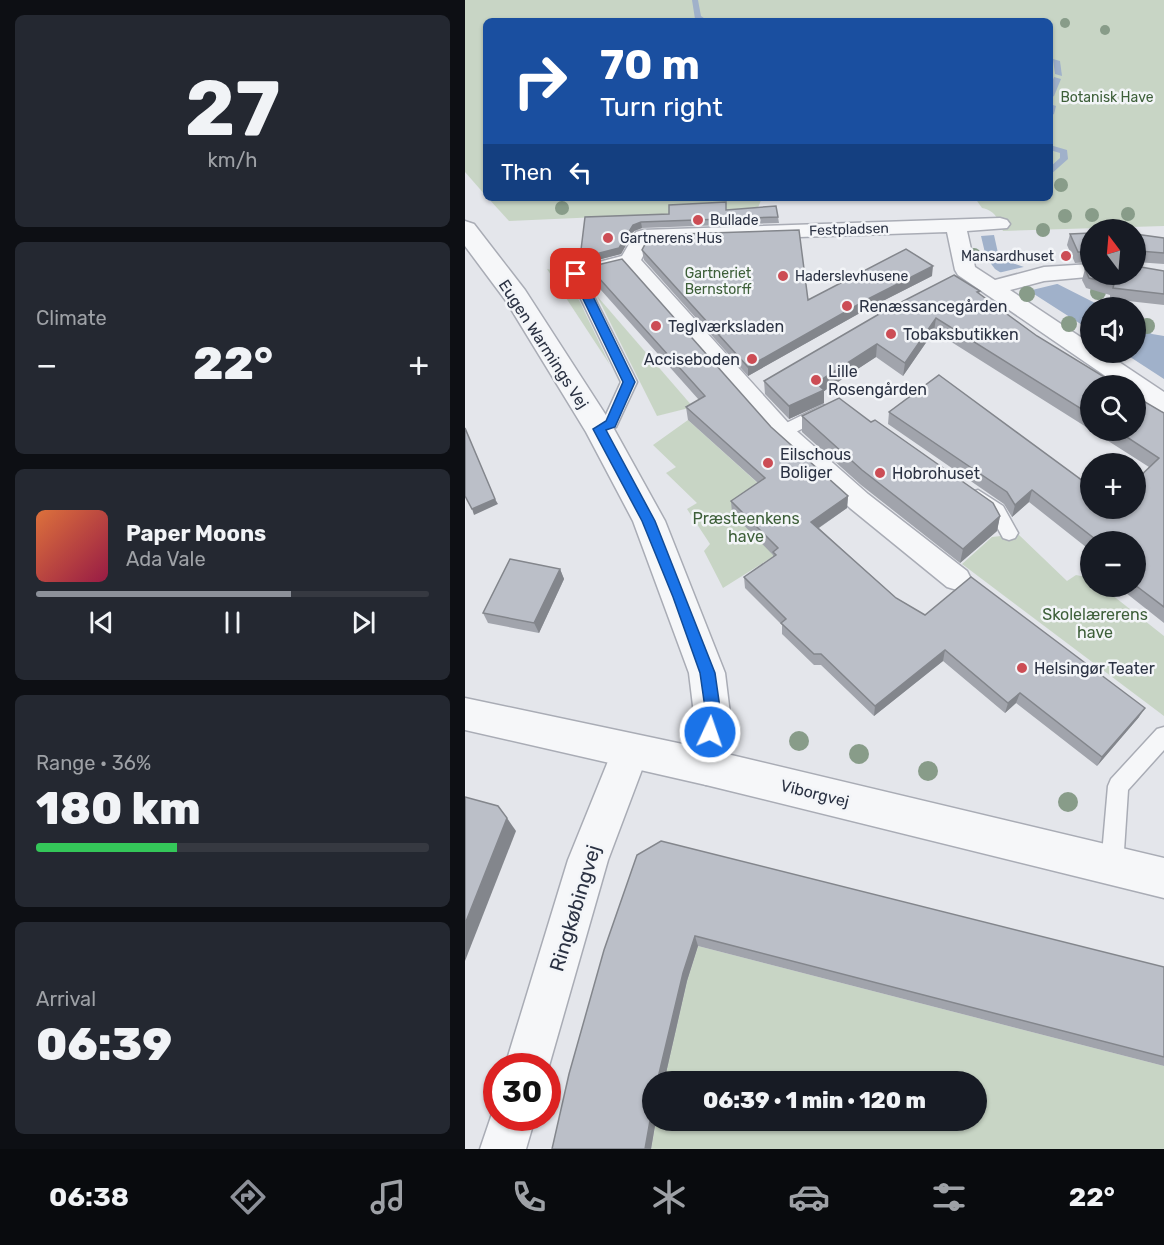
<!DOCTYPE html>
<html lang="en">
<head>
<meta charset="utf-8">
<style>
	:root { --surface:#171b24; --page:#242831; --text:#f1f3f6; --muted:#9ea1a6; --line:#363941; --accent:#8c9099 }
	body { margin:0; font-family:Rubik,sans-serif; background:var(--page); color:var(--text); height:100vh; display:flex; flex-direction:column; font-size:22px; white-space:nowrap }
	* { box-sizing:border-box; margin:0 }
	p { font-size:20px; color:var(--muted) }
	.icon { flex:none; width:33px; height:33px; fill:none; stroke:currentColor; stroke-width:2; stroke-linecap:round; stroke-linejoin:round }
	.map { position:relative; flex:1; overflow:hidden }
	.drawer { display:flex; flex-direction:column; gap:15px; padding:15px; background:#0d0f14; width:465px }
	.drawer>* { flex:none }
	.banner { position:absolute; left:18px; top:18px; width:570px; height:183px; border-radius:9px; box-shadow:0 2px 4px #0004; background:#1a4fa0; color:#fff; overflow:hidden }
	.needle { width:39px; rotate:344deg }
	.buttons { position:absolute; left:615px; top:219px; display:grid; gap:12px }
	.buttons a { display:grid; place-items:center; width:66px; height:66px; border-radius:50%; background:var(--surface); box-shadow:0 2px 4px #0004; font-size:30px }
	.speed { position:absolute; left:18px; top:1053px; display:flex; gap:12px; font-size:30px; font-weight:700; text-align:center }
	.speed>* { display:grid; place-content:center; width:78px; height:78px; border-radius:50%; background:var(--surface); box-shadow:0 2px 4px #0004; line-height:1 }
	.speed .limit { border:9px solid #d22; background:#fff; color:#111 }
	.pin { position:absolute; display:grid; place-items:center; width:51px; height:51px; color:#fff; margin:-26px; border-radius:12px; box-shadow:0 3px 9px #0006 }
	.me { position:absolute; width:66px; margin:-33px; rotate:3deg; stroke-linejoin:round; filter:drop-shadow(0 0 4px #0008) }
	.turn { display:flex; align-items:center; gap:21px; height:126px; padding:0 18px; font-size:27px }
	.turn .icon { width:78px; height:78px; stroke-width:2.5 }
	.turn b { display:block; font-size:42px; line-height:51px }
	.then { display:flex; align-items:center; height:57px; padding:0 18px; background:#0003; gap:12px; font-size:22px }
	.big { font-size:45px; font-weight:800; line-height:1.1 }
	.drawer .tile { flex:1; display:flex; flex-direction:column; justify-content:center; gap:9px; min-width:0; padding:0 21px; border-radius:9px; background:var(--page) }
	.drawer .dial { align-items:center; gap:0 }
	.dial b { font-size:78px; line-height:1 }
	.song { display:flex; align-items:center; gap:18px }
	.cover { width:72px; height:72px; border-radius:9px; background:linear-gradient(135deg,hsl(20 70% 55%),hsl(340 70% 35%)) }
	.played { height:6px; border-radius:3px; background:linear-gradient(90deg,var(--accent) 65%,var(--line) 65%) }
	.keys { display:flex; justify-content:space-around; direction:ltr }
	.heat { display:flex; justify-content:space-between; align-items:center; font-size:33px; direction:ltr }
	.charge { height:9px; border-radius:4px; background:linear-gradient(90deg,#34c759 36%,var(--line) 0) }
	.trip { position:absolute; left:177px; top:1071px; width:345px; height:60px; border-radius:30px; background:var(--surface); box-shadow:0 2px 4px #0004; font-weight:800; line-height:60px; text-align:center }
	.dock { display:flex; height:96px; justify-content:space-around; align-items:center; background:#090b0e; color:var(--muted) }
	.dock .icon { width:42px; height:42px }
	.dock .on { color:var(--accent) }
	.dock b { font-size:27px; color:var(--text) }
	main { display:flex; flex:1; min-height:0 }
	.map>svg:first-child { display:block }
	.green { fill:#c8d5c5 }
	.water { fill:#a0b1ca }
	.pier { fill:#e4e6eb }
	.lines { fill:none; stroke-linecap:round; stroke-linejoin:round }
	.stream { fill:#a0b1ca; fill-rule:evenodd }
	.service-casing { stroke:#a9acb5; stroke-width:3 }
	.pedestrian-casing { stroke:#a9acb5; stroke-width:3 }
	.minor-casing { stroke:#a9acb5; stroke-width:3 }
	.tertiary-casing { stroke:#a9acb5; stroke-width:3 }
	.service { fill:#f6f7f9; fill-rule:evenodd }
	.pedestrian { fill:#f6f7f9; fill-rule:evenodd }
	.minor { fill:#f6f7f9; fill-rule:evenodd }
	.tertiary { fill:#f6f7f9; fill-rule:evenodd }
	.tree { fill:#889c89 }
	.wall { fill:#a1a4ac }
	.shaded-wall { fill:#83868c }
	.building { fill:#bbbfc8; stroke:#83868c; stroke-width:1.5 }
	.route { fill:#1a73e8; stroke:#114b97; stroke-width:1.5 }
	.poi-dot { fill:#cc4d55; stroke:#f3f5f8; stroke-width:2 }
	.labels { text-anchor:middle; stroke-width:5; stroke-linejoin:round; paint-order:stroke }
	.far-park-label { font-size:14px; fill:#3d5f39; stroke:#f3f5f8 }
	.far-poi-label { font-size:14px; fill:#2b3243; stroke:#f3f5f8; text-anchor:start }
	.far-street-label { font-size:14px; fill:#2b3243; stroke:#f3f5f8 }
	.poi-label { font-size:16px; fill:#2b3243; stroke:#f3f5f8; text-anchor:start }
	.street-label { font-size:16px; fill:#2b3243; stroke:#f3f5f8 }
	.park-label { font-size:16px; fill:#3d5f39; stroke:#f3f5f8 }
	.near-street-label { font-size:20px; fill:#2b3243; stroke:#f3f5f8 }
</style>
</head>
<body>
<main>
<section class="drawer">
<div class="tile dial"><b>27</b><p>km/h</p></div>
<div class="tile"><p>Climate</p>
<div class="heat"><a>−</a><b class="big">22°</b><a>+</a></div>
</div>
<div class="tile">
<div class="song"><i class="cover"></i><div><b>Paper Moons</b><p>Ada Vale</p></div></div>
<div class="played"></div>
<div class="keys"><svg class="icon" aria-label="previous" viewBox="0 0 24 24"><path d="M18 5L8 12l10 7zM5 5v14"/></svg><svg class="icon" aria-label="pause" viewBox="0 0 24 24"><path d="M8 5v14M16 5v14"/></svg><svg class="icon" aria-label="next" viewBox="0 0 24 24"><path d="M6 5l10 7-10 7zM19 5v14"/></svg></div>
</div>
<div class="tile"><p>Range · 36%</p><b class="big">180 km</b><div class="charge"></div></div>
<div class="tile"><p>Arrival</p><b class="big">06:39</b></div>
</section>
<div class="map">
<svg width="699" height="1149" viewBox="0 0 699 1149">
	<rect width="100%" height="100%" fill="#e4e6eb"/>
	<!-- green -->
	<g class="green">
		<path d="M0,0H699V226L538,231C533,219 531,211 517,208L510,198H585V21H21V196L0,172Z"/>
		<polygon points="23,198 297,198 292,210 44,221"/>
		<polygon points="82,269 101,273 145,365"/>
		<polygon points="132,296 228,407 192,416"/>
		<polygon points="223,420 347,532 258,588 239,551 245,544 222,509 232,503 201,473 211,467 188,445"/>
		<polygon points="553,534 602,581 611,575 625,578 626,586 637,587 699,636 699,716 497,564 527,537"/>
		<polygon points="233,946 699,1066 699,1149 186,1149 191,1121 512,1120 512,1082 199,1081 222,981"/>
	</g>
	<!-- water -->
	<g class="water">
		<polygon points="529,235 533,253 539,260 559,267 638,307 626,308 625,330 530,269 521,257 516,236"/>
		<polygon points="671,325 687,334 699,336 699,379 659,353 670,352"/>
	</g>
	<!-- pier -->
	<polygon class="pier" points="563,266 579,274 596,283 563,291 533,273"/>
	<g class="lines">
		<!-- stream -->
		<g class="stream">
			<polygon points="227,0 233,0 236,16 243,21 234,21 230,19"/>
			<polygon points="588,59 595,61 597,76 590,74"/>
			<polygon points="589,77 596,79 589,96 585,98 585,87"/>
			<polygon points="585,104 591,106 589,114 585,116"/>
			<polygon points="585,145 602,150 603,159 585,175 585,167 595,158 595,153 585,150"/>
		</g>
		<defs>
			<g id="service">
				<polygon points="122,268 129,272 127,275 119,277 172,382 151,427 134,434 128,432 126,428 128,424 139,419 156,382 104,274 106,271"/>
				<polygon points="358,405 364,407 366,411 364,415 323,436 311,436 309,432 311,428"/>
				<polygon points="513,490 538,506 553,533 550,538 544,540 538,538 526,516 507,502 505,497 507,492"/>
				<polygon points="699,727 699,750 663,790 658,866 655,874 647,877 639,874 636,866 643,786 646,779 692,729"/>
			</g>
			<polygon id="pedestrian" points="535,218 542,220 545,224 542,228 502,231 510,267 530,280 579,267 626,264 626,274 633,276 579,281 545,290 626,344 626,352 639,352 699,392 699,412 691,410 670,396 670,386 655,386 493,275 490,270 482,232 185,242 176,260 326,426 403,494 502,571 506,579 502,587 492,590 482,587 385,508 308,438 160,269 122,279 115,277 111,272 115,267 157,256 171,232 178,230"/>
			<g id="minor">
				<polygon points="0,221 9,224 60,290 144,420 200,521 260,673 265,714 260,767 254,779 241,785 228,779 222,767 229,714 224,673 168,521 121,432 41,301 0,246"/>
				<polygon points="165,734 178,739 184,751 143,860 84,1066 82,1071 82,1066 40,1066 103,860 152,739"/>
				<polygon points="31,1102 32,1118 70,1118 61,1149 15,1149"/>
			</g>
			<polygon id="tertiary" points="0,698 241,749 699,858 699,898 241,785 0,730"/>
		</defs>
		<!-- service casing -->
		<use href="#service" class="service-casing"/>
		<!-- pedestrian casing -->
		<use href="#pedestrian" class="pedestrian-casing"/>
		<!-- minor casing -->
		<use href="#minor" class="minor-casing"/>
		<!-- tertiary casing -->
		<use href="#tertiary" class="tertiary-casing"/>
		<!-- service -->
		<use href="#service" class="service"/>
		<!-- pedestrian -->
		<use href="#pedestrian" class="pedestrian"/>
		<!-- minor -->
		<use href="#minor" class="minor"/>
		<!-- tertiary -->
		<use href="#tertiary" class="tertiary"/>
	</g>
	<!-- trees -->
	<g class="tree">
		<circle cx="600" cy="23" r="5"/>
		<circle cx="640" cy="30" r="5"/>
		<circle cx="596" cy="185" r="7"/>
		<circle cx="97" cy="208" r="7"/>
		<circle cx="663" cy="214" r="7"/>
		<circle cx="627" cy="215" r="7"/>
		<circle cx="600" cy="216" r="7"/>
		<circle cx="578" cy="230" r="7"/>
		<circle cx="509" cy="255" r="7"/>
		<circle cx="633" cy="292" r="8"/>
		<circle cx="562" cy="294" r="8"/>
		<circle cx="604" cy="324" r="8"/>
		<circle cx="682" cy="326" r="8"/>
		<circle cx="334" cy="741" r="10"/>
		<circle cx="394" cy="754" r="10"/>
		<circle cx="463" cy="771" r="10"/>
		<circle cx="603" cy="802" r="10"/>
	</g>
	<!-- wall -->
	<g class="wall">
		<polygon points="261,210 313,217 314,223 177,228 169,231 156,254 117,264 120,217 204,214"/>
		<polygon points="626,233 626,262 610,263 602,245 605,234"/>
		<polygon points="670,234 699,238 699,264 671,262"/>
		<polygon points="177,250 343,300 467,276 402,309 283,376 179,260"/>
		<polygon points="124,267 383,496 382,508 354,528 431,598 460,615 674,717 632,766 551,703 540,713 478,661 409,716 356,665 349,665 317,634 317,625 280,588 279,577 308,557 308,555 267,513 266,501 293,483 223,420 221,407 234,400 127,280"/>
		<polygon points="620,269 699,271 699,305 645,299 645,295 621,288 617,280"/>
		<polygon points="515,291 514,294 626,386 626,430 469,331 438,376 411,357 359,391 359,403 324,419 300,394 299,381"/>
		<polygon points="424,412 626,508 670,508 684,467 626,430 670,430 699,413 699,623 656,589 657,586 670,586 670,542 626,542 626,551 564,502 547,517 539,504 423,424"/>
		<polygon points="337,416 535,516 532,531 495,563 396,485 337,432"/>
		<polygon points="95,569 99,579 74,633 23,623 18,613"/>
		<polygon points="172,855 699,967 699,1066 233,946 222,981 199,1082 188,1082 188,1120 191,1120 186,1149 87,1149"/>
	</g>
	<!-- shaded-wall -->
	<g class="shaded-wall">
		<polygon points="176,222 177,228 169,231 156,254 117,264 115,258 168,225"/>
		<polygon points="468,266 467,276 402,309 283,376 283,367 403,299"/>
		<polygon points="471,318 469,331 438,376 440,363"/>
		<polygon points="412,344 411,357 359,391 359,403 324,419 324,406 351,383"/>
		<polygon points="567,490 564,502 547,517 550,505"/>
		<polygon points="383,496 382,508 346,533 346,522"/>
		<polygon points="30,499 33,504 9,515 7,509"/>
		<polygon points="535,516 532,531 495,563 498,549"/>
		<polygon points="95,569 99,579 74,633 69,623"/>
		<polygon points="480,650 478,661 409,716 410,706"/>
		<polygon points="555,693 551,703 540,713 543,703"/>
		<polygon points="680,708 674,717 632,766 637,757"/>
		<polygon points="42,818 51,831 0,961 0,924"/>
		<polygon points="230,936 233,946 222,981 199,1082 192,1082 218,973"/>
		<polygon points="188,1104 188,1120 191,1120 186,1149 180,1149"/>
	</g>
	<!-- building -->
	<g class="building">
		<polygon points="261,202 261,210 311,206 313,217 176,222 168,225 154,248 115,258 120,217 204,214 204,205"/>
		<polygon points="334,230 343,300 441,249 468,266 403,299 283,367 177,250 185,235"/>
		<polygon points="626,233 626,252 613,252 605,234"/>
		<polygon points="670,234 699,238 699,253 674,251 671,253 670,262"/>
		<polygon points="157,259 306,427 383,496 346,522 431,598 460,615 506,577 680,708 637,757 555,693 543,703 480,650 410,706 356,654 349,654 316,623 321,619 279,577 311,555 308,552 313,548 266,501 300,478 221,407 240,396 124,267"/>
		<polygon points="670,266 699,271 699,294 648,288 649,284 624,278 620,269 626,268 626,274 670,274"/>
		<polygon points="489,275 515,291 512,292 572,336 654,386 626,386 626,415 471,318 440,363 412,344 351,383 359,390 324,406 299,381 421,310"/>
		<polygon points="474,375 626,487 626,508 670,508 670,481 694,458 651,430 670,430 670,396 699,413 699,607 670,585 670,542 634,542 567,490 550,505 542,492 424,412"/>
		<polygon points="374,398 406,422 410,420 528,503 535,516 498,549 397,470 337,416"/>
		<polygon points="0,428 30,499 7,509 0,496"/>
		<polygon points="45,559 95,569 69,623 18,613"/>
		<polygon points="0,797 33,806 42,818 0,924"/>
		<polygon points="196,841 699,967 699,1057 230,936 218,973 192,1082 188,1082 188,1104 180,1149 87,1149 104,1074 139,950 172,855"/>
	</g>
	<!-- route -->
	<polygon class="route" points="111,271 117,274 170,382 150,427 141,430 190,521 250,673 255,708 250,736 245,738 240,736 237,732 240,708 235,673 208,597 177,521 128,429 141,421 158,382 106,274"/>
	<!-- markers -->
	<g class="poi-dot">
		<circle cx="233" cy="220" r="6"/>
		<circle cx="143" cy="238" r="6"/>
		<circle cx="601" cy="256" r="6"/>
		<circle cx="318" cy="276" r="6"/>
		<circle cx="382" cy="306" r="6"/>
		<circle cx="191" cy="326" r="6"/>
		<circle cx="426" cy="334" r="6"/>
		<circle cx="287" cy="359" r="6"/>
		<circle cx="351" cy="380" r="6"/>
		<circle cx="303" cy="463" r="6"/>
		<circle cx="415" cy="473" r="6"/>
		<circle cx="557" cy="668" r="6"/>
	</g>
	<g class="labels">
		<!-- far-park labels -->
		<g class="far-park-label">
			<text x="642" y="102">Botanisk Have</text>
			<text x="253" y="278">Gartneriet<tspan x="253" dy="16">Bernstorff</tspan></text>
		</g>
		<!-- far-poi labels -->
		<g class="far-poi-label">
			<text x="245" y="225">Bullade</text>
			<text x="155" y="243">Gartnerens Hus</text>
			<text x="589" y="261" text-anchor="end">Mansardhuset</text>
			<text x="330" y="281">Haderslevhusene</text>
		</g>
		<!-- far-street labels -->
		<g class="far-street-label">
			<text transform="translate(384 229) rotate(-2)" y="5">Festpladsen</text>
		</g>
		<!-- poi labels -->
		<g class="poi-label">
			<text x="394" y="312">Renæssancegården</text>
			<text x="203" y="332">Teglværksladen</text>
			<text x="438" y="340">Tobaksbutikken</text>
			<text x="275" y="365" text-anchor="end">Acciseboden</text>
			<text x="363" y="377">Lille<tspan x="363" dy="18">Rosengården</tspan></text>
			<text x="315" y="460">Eilschous<tspan x="315" dy="18">Boliger</tspan></text>
			<text x="427" y="479">Hobrohuset</text>
			<text x="569" y="674">Helsingør Teater</text>
		</g>
		<!-- street labels -->
		<g class="street-label">
			<text transform="translate(79 344) rotate(57)" y="6">Eugen Warmings Vej</text>
			<text transform="translate(350 793) rotate(14)" y="6">Viborgvej</text>
		</g>
		<!-- park labels -->
		<g class="park-label">
			<text x="281" y="524">Præsteenkens<tspan x="281" dy="18">have</tspan></text>
			<text x="630" y="620">Skolelærerens<tspan x="630" dy="18">have</tspan></text>
		</g>
		<!-- near-street labels -->
		<g class="near-street-label">
			<text transform="translate(110 908) rotate(-73)" y="7">Ringkøbingvej</text>
		</g>
	</g>
</svg>
<div class="buttons">
<a><svg class="needle" viewBox="-14 -14 28 28"><path d="M0-13l5 13h-10z" fill="#e53935"/><path d="M0 13l5-13h-10z" fill="#9ea1a6"/></svg></a>
<a><svg class="icon" aria-label="sound" viewBox="0 0 24 24"><path d="M4 9h4l5-4v14l-5-4H4zM17 9q2 3 0 6"/></svg></a>
<a><svg class="icon" aria-label="search" viewBox="0 0 24 24"><circle cx="10" cy="10" r="6"/><path d="M15 15l6 6"/></svg></a>
<a>+</a>
<a>−</a>
</div>
<div class="speed"><div class="limit">30</div></div>
<div class="pin" style="left:111px;top:274px;background:#d93025"><svg class="icon" aria-label="arrive" viewBox="0 0 24 24"><path d="M6 21V4h12l-3 4 3 4H6"/></svg></div>
<svg class="me" style="left:245px;top:732px" viewBox="-20 -20 40 40"><circle r="17" fill="#1a73e8" stroke="#fff" stroke-width="3"/><path d="M0-11L8 9 0 5-8 9z" fill="#fff"/></svg>
<div class="trip">06:39 · 1 min · 120 m</div>
<div class="banner">
<div class="turn"><svg class="icon" aria-label="right" viewBox="0 0 24 24"><path d="M7 20v-9h11M14 6l5 5-5 5"/></svg><div><b>70 m</b>Turn right</div></div>
<div class="then">Then<svg class="icon" aria-label="left" viewBox="0 0 24 24"><path d="M17 20v-9H6M10 6l-5 5 5 5"/></svg></div>
</div>
</div>
</main>
<nav class="dock">
<b>06:38</b>
<svg class="icon on" aria-label="directions" viewBox="0 0 24 24"><path d="M12 3l9 9-9 9-9-9zM9 14v-3h6M13 9l2 2-2 2"/></svg>
<svg class="icon" aria-label="music" viewBox="0 0 24 24"><path d="M9 18V5l10-2v13"/><circle cx="6" cy="18" r="3"/><circle cx="16" cy="16" r="3"/></svg>
<svg class="icon" aria-label="phone" viewBox="0 0 24 24"><path d="M5 4h4l2 5-3 2q2 4 5 5l2-3 5 2v4C11 20 4 13 5 4z"/></svg>
<svg class="icon" aria-label="climate" viewBox="0 0 24 24"><path d="M12 3v18M4 7l16 10M4 17L20 7"/></svg>
<svg class="icon" aria-label="car" viewBox="0 0 24 24"><path d="M5 17H2v-5l4-1 3-4h7l3 4 3 1v5h-3M9 17h6M6 11h13"/><circle cx="7" cy="17" r="2"/><circle cx="17" cy="17" r="2"/></svg>
<svg class="icon" aria-label="filters" viewBox="0 0 24 24"><path d="M4 7h16M4 17h16"/><circle cx="9" cy="7" r="2"/><circle cx="15" cy="17" r="2"/></svg>
<b>22°</b>
</nav>
</body>
</html>
